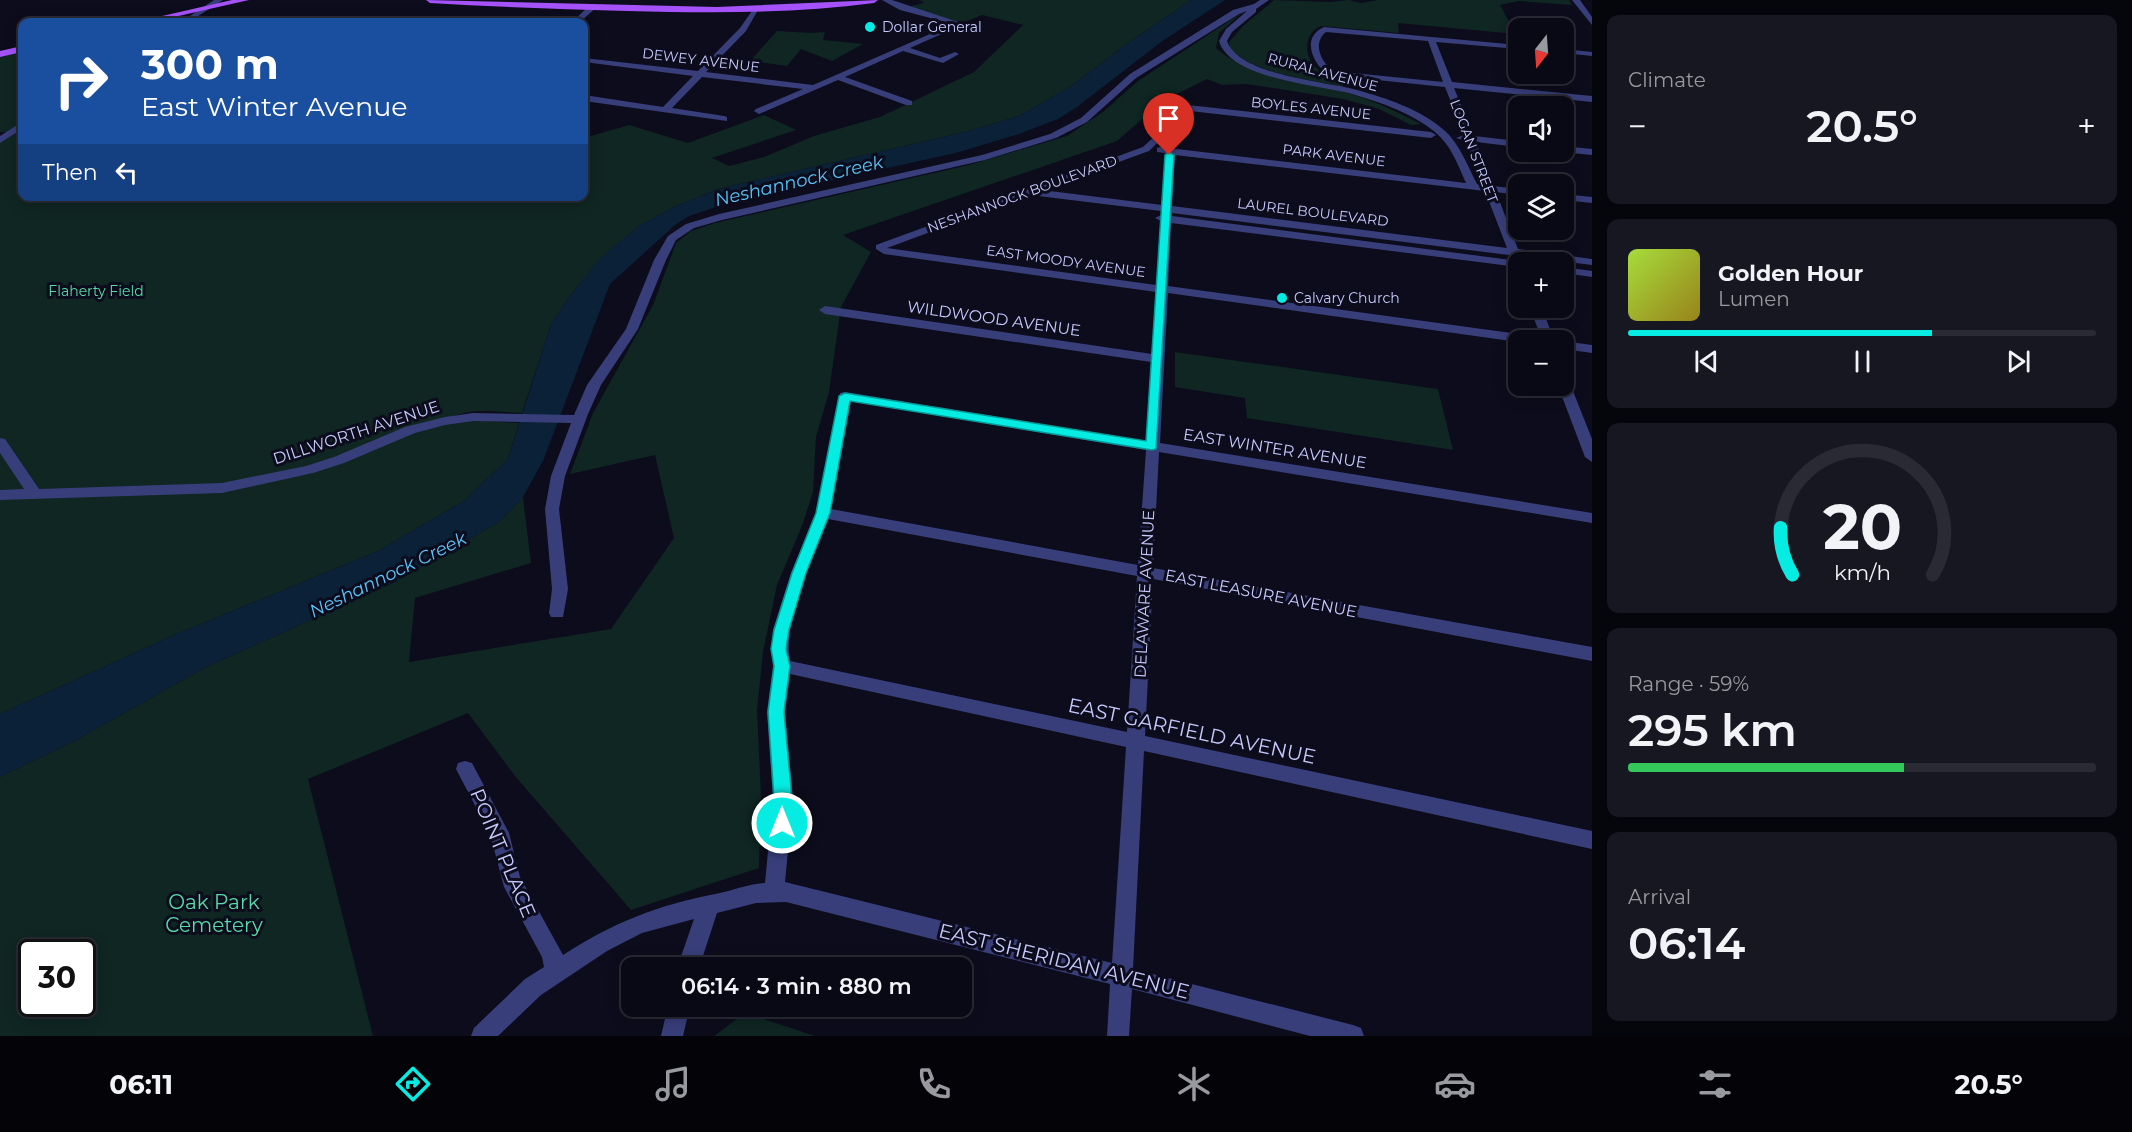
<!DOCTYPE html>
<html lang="en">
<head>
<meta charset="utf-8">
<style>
	:root { --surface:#090915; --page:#171722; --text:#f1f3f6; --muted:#999aa0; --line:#292a34; --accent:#06ece3 }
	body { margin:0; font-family:Montserrat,sans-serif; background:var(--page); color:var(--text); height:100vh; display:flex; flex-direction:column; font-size:22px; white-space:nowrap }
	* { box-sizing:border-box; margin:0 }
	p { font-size:20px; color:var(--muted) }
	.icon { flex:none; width:33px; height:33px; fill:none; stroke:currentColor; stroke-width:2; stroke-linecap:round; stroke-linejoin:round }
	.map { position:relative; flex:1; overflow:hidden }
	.details { display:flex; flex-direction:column; gap:15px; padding:15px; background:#05050c; width:540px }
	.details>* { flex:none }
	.guide { position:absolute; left:18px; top:18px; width:570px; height:183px; border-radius:12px; box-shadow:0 3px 15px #0003,0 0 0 2px var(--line); background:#1a4fa0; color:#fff; overflow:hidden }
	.needle { width:39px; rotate:197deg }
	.buttons { position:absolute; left:1508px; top:18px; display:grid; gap:12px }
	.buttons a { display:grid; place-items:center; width:66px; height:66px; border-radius:12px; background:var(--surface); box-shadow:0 3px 15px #0003,0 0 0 2px var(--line); font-size:30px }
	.speed { position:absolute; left:18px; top:939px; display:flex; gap:12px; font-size:30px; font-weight:700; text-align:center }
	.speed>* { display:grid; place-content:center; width:78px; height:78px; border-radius:50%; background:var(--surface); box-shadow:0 3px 15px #0003,0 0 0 2px var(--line); line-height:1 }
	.speed .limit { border:3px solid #111; border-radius:9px; background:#fff; color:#111 }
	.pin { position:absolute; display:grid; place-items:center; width:51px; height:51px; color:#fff; margin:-62px -26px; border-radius:50% 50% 50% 0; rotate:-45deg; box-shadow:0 0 6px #0007 }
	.pin .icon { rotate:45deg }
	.me { position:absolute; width:66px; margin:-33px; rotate:0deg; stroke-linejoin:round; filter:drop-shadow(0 0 4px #0008) }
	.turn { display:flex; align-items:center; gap:21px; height:126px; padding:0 24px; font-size:27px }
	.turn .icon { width:78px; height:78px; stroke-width:2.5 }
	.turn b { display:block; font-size:42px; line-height:51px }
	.then { display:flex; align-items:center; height:57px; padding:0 24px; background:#0003; gap:12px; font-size:22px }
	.big { font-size:45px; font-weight:600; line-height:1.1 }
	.details .widget { flex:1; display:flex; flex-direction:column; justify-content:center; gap:9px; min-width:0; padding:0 21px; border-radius:12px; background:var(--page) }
	.details .dial { align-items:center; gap:0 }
	.dial svg { height:156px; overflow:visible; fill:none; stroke:var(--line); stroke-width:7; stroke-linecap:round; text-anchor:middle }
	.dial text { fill:var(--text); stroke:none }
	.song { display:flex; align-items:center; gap:18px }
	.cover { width:72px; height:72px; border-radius:9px; background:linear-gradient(135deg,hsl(80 70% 55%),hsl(50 70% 35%)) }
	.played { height:6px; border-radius:3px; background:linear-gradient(90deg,var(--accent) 65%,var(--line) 65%) }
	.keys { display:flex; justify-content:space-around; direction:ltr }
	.heat { display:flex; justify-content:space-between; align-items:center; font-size:33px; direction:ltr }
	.charge { height:9px; border-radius:4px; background:linear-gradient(90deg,#34c759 59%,var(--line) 0) }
	.trip { position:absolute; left:621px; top:957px; width:351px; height:60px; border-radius:12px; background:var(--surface); box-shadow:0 3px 15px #0003,0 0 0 2px var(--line); font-weight:600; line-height:60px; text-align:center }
	.tab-bar { display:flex; height:96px; justify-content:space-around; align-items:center; background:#040408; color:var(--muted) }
	.tab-bar .icon { width:42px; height:42px }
	.tab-bar .selected { color:var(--accent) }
	.tab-bar b { font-size:27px; color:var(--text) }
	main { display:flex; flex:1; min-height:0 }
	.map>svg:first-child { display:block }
	.green { fill:#0f2622; fill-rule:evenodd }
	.water { fill:#0a2138 }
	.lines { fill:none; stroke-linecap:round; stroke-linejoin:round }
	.minor { fill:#383e7a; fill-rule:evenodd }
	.major { fill:#a552fb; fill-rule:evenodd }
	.route { fill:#06ece3; stroke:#049994; stroke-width:1.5 }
	.poi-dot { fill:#06ece3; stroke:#0c0c1c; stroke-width:2 }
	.labels { text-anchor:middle; stroke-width:6; stroke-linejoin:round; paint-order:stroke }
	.far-poi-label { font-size:14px; fill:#c8cafe; stroke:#0c0c1c; text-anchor:start }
	.far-street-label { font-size:14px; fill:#c8cafe; stroke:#0c0c1c }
	.far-park-label { font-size:14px; fill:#58dba8; stroke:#0c0c1c }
	.street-label { font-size:16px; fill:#c8cafe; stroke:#0c0c1c }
	.water-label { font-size:18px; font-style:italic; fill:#59c6fb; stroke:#0c0c1c }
	.near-street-label { font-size:20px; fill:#c8cafe; stroke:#0c0c1c }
	.near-park-label { font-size:20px; fill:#58dba8; stroke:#0c0c1c }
</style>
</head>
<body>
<main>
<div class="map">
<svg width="1592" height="1036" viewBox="0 0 1592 1036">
	<rect width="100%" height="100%" fill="#0c0c1c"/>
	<!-- green -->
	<g class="green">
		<path d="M920,0H1191L1128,43L1070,87L1019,116L965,132L718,189L674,207L639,226L600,259L572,293L551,324L522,413C496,412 470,407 448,419L519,423L508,459L464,501L378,551L172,636L0,714V140L10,132H0V56L22,51V118L18,121L22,122V125L15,130L22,131V196H584V138L629,125L688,143L764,115L796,130L712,158L729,166L764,157L814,136L880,117L974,72L1023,25L982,15L960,24L903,8L924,3Z"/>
		<path d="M1274,0L1330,2L1349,0L1361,3L1378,0H1569L1572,5L1519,1L1500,5L1516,34L1398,23L1399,33L1321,26C1302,34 1304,59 1319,70C1325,76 1334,76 1342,77L1343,87C1309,79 1253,74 1230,48L1229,42L1243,26Z"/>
		<path d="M1243,12L1219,33L1216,48C1253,81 1308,80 1354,95C1377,102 1399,113 1421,124L1411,125L1379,109L1343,99L1247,84L1222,85L1207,79L1163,101L1117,141L843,235L871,252L841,307L829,392L816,437L813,492L802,526L777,585L763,652L757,710L761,795L759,868L631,910L515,776L468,713L308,779L373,1036H0V777L78,739L204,668L395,582L499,522L523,497L531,563L415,598L409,662L611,629L674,538L655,455L570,474L593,413L653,305L676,243L691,231L715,223L969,165L1067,136L1103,112L1138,81ZM32,952H82V1004H32Z"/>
		<polygon points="777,31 812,33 825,32 823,40 863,44 832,61 801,49 787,66 750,61"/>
		<polygon points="1175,352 1438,389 1453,450 1247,418 1245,398 1175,387"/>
		<polygon points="745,1013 815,1036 714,1036"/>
	</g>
	<!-- water -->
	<polygon class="water" points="1191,0 1225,0 1161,42 1077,107 1058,119 1019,134 956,153 728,203 689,216 675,225 610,284 543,461 523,497 499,522 395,582 204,668 78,739 0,777 0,714 172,636 378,551 464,501 508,459 551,324 572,293 600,258 639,226 674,207 718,189 965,132 1019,116 1070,87 1128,43"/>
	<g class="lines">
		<!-- minor -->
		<g class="minor">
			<polygon points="214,0 223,0 189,22 181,22"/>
			<polygon points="882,0 892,0 964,24 910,48 940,58 955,52 959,54 943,63 903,51 845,77 912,101 912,105 906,105 838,80 759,114 754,111 756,109 803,89 702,77 672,108 724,116 727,117 727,121 584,101 584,95 663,107 693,76 584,62 584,58 698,71 740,28 754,8 758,10 746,31 706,72 813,85 953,24 900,10"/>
			<path d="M1260,0H1269L1256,9V12L1232,32L1227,41C1240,76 1325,81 1357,90C1386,98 1420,109 1444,130C1460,144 1467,165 1477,184L1483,185L1466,141L1456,138L1464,135L1445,87L1328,75C1312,63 1301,37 1324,27L1518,45V49L1436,42L1452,82L1592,96V102L1454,88L1474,136L1518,141V147L1476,142L1493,186L1518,189V195L1496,192L1518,249L1592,259V265L1521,256L1523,262H1518V267L1171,223L1168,286L1533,336L1539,340L1518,342L1168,293L1160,443L1592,513V523L1159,452L1153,568L1592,647V661L1153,579L1145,736L1592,831V849L1144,751L1133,969L1353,1025L1361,1028L1364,1036H1310L1132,989L1129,1036H1107L1110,984L786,902L756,903L717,913L699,968H677L694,919L642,933L607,951L541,995L498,1036H471L474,1028L525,979L544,967L542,957L504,887L490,834L456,769L458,763L465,761L472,763L509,833L520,877L563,955C612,923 658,905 715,894C732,891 748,884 765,883L773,799L767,712L773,666L771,649L773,630L791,573L816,513L840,393L845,392L1146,441L1151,362L825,314L819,310L825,306L1152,354L1156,292L884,254L876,249V245L1143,147L1188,105L1431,132L1436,135L1431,138L1190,111L1149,151L1042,190L1162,205L1165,153L1157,152V148L1160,147L1466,183C1458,165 1451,145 1435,132C1412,113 1380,102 1352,94C1319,85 1230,79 1219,41L1226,29L1247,11L1239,14L1136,78L1087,122L1056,138L985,160L722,220L694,228L676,240L666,260L638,329L601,385L588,414L565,476L559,509L568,589L563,617H551L549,613L552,589L545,509L551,476L571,423L473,421L445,425L415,433L344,463L313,473L222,493L0,500V490L24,489L0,453V438L5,439L39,489L222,483L306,466L334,457L405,427L445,417L473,413L574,415L587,385L626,329L654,260L668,236L686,224L719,214L982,155L1050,134L1081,118L1130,74L1233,10L1254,4ZM1326,32L1428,41L1443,82L1333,71C1321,62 1312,43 1326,32ZM1175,155L1485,191L1507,248L1172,206ZM1030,195L1161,211V215L1155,218L1161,221L1156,285L887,248ZM1172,213L1509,255L1511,260L1172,216ZM851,401L1146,450L1138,565L831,509ZM828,519L1137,576L1127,732L790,661C782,621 813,557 828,519ZM790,674L1126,747L1112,963L785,882L793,799L785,712Z"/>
			<polygon points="1572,0 1580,0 1592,17 1592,25"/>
			<polygon points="590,5 597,7 580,22 572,22"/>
			<polygon points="1563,49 1592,52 1592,56 1563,53"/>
			<polygon points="22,122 22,129 0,143 0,136"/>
			<polygon points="1563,146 1592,149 1592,155 1561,152"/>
			<polygon points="1563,194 1592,197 1592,203 1563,200"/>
			<polygon points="1563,267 1592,271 1592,277 1563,273"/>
			<polygon points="1530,308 1542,308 1554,340 1542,340"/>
			<polygon points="1563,341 1592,345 1592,353 1563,349"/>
			<polygon points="1563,377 1569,381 1592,439 1592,462 1585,457 1558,386 1563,386"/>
			<polygon points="668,1006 690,1006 683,1036 661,1036"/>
		</g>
		<!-- major -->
		<g class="major">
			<polygon points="232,0 249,0 152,22 136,22"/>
			<path d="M426,0L717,7L878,0L874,3C792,14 710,13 627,11C561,9 496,7 430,3Z"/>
			<polygon points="22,46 22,52 0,57 0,51"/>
		</g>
	</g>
	<!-- route -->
	<polygon class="route" points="1169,152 1174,155 1156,449 1152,450 850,401 830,513 806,573 789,630 786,649 790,666 784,712 792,799 791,823 789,828 782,831 776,828 774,823 774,799 768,712 774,666 771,649 774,630 792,573 816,513 839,396 845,393 1146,441 1165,155"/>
	<!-- markers -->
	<g class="poi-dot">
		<circle cx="870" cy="27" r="6"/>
		<circle cx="1282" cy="298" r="6"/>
	</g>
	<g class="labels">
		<!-- far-poi labels -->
		<g class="far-poi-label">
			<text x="882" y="32">Dollar General</text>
			<text x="1294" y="303">Calvary Church</text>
		</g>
		<!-- far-street labels -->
		<g class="far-street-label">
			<text transform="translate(701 60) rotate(7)" y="5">DEWEY AVENUE</text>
			<text transform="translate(1323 72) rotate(15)" y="5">RURAL AVENUE</text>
			<text transform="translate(1311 108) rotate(6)" y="5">BOYLES AVENUE</text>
			<text transform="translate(1474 151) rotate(69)" y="5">LOGAN STREET</text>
			<text transform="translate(1334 155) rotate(7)" y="5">PARK AVENUE</text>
			<text transform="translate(1022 194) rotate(-20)" y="5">NESHANNOCK BOULEVARD</text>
			<text transform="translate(1313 212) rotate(7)" y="5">LAUREL BOULEVARD</text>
			<text transform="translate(1066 261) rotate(8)" y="5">EAST MOODY AVENUE</text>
		</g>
		<!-- far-park labels -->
		<g class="far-park-label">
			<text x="96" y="296">Flaherty Field</text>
		</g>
		<!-- street labels -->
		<g class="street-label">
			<text transform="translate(994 318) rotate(8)" y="6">WILDWOOD AVENUE</text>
			<text transform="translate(356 432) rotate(-18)" y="6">DILLWORTH AVENUE</text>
			<text transform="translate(1275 448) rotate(9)" y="6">EAST WINTER AVENUE</text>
			<text transform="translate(1261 593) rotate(11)" y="6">EAST LEASURE AVENUE</text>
			<text transform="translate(1144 594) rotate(-87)" y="6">DELAWARE AVENUE</text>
		</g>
		<!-- water labels -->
		<g class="water-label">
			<text transform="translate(799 181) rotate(-13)" y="6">Neshannock Creek</text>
			<text transform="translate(388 575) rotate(-26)" y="6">Neshannock Creek</text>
		</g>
		<!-- near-street labels -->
		<g class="near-street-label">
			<text transform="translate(1192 731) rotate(12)" y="7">EAST GARFIELD AVENUE</text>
			<text transform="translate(503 853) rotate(67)" y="7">POINT PLACE</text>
			<text transform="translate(1064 961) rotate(14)" y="7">EAST SHERIDAN AVENUE</text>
		</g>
		<!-- near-park labels -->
		<g class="near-park-label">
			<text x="214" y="909">Oak Park<tspan x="214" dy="23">Cemetery</tspan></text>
		</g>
	</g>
</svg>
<div class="buttons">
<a><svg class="needle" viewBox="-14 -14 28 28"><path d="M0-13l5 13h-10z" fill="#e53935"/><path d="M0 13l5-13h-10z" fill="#999aa0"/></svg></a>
<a><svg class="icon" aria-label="sound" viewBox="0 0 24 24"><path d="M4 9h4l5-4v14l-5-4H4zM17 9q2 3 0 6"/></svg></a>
<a><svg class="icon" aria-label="layers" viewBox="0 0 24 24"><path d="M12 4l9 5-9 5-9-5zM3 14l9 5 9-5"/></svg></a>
<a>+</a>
<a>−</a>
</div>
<div class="speed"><div class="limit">30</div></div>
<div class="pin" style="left:1169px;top:155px;background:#d93025"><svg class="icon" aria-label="arrive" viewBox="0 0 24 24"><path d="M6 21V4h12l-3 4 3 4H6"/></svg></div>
<svg class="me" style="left:782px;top:823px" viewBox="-20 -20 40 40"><circle r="17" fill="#06ece3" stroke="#fff" stroke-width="3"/><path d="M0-11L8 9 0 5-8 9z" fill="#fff"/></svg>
<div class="trip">06:14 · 3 min · 880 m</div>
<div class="guide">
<div class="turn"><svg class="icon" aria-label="right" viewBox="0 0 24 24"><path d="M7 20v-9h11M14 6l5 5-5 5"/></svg><div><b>300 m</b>East Winter Avenue</div></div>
<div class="then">Then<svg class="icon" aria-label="left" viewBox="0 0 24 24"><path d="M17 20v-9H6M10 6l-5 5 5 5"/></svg></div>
</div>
</div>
<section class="details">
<div class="widget"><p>Climate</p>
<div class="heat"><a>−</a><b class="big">20.5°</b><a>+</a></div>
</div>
<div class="widget">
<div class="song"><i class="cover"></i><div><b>Golden Hour</b><p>Lumen</p></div></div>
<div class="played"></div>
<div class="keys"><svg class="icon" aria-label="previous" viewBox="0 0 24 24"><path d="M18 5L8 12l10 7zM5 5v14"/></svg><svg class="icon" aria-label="pause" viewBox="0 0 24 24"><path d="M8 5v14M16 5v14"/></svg><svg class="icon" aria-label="next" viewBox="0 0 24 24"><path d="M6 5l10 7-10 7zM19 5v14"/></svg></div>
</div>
<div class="widget dial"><svg viewBox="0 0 100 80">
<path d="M14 69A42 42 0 1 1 86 69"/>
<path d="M14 69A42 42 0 0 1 8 45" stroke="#06ece3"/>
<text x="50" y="56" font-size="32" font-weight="700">20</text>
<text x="50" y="72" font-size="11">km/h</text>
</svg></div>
<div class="widget"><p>Range · 59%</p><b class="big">295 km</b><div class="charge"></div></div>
<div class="widget"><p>Arrival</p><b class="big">06:14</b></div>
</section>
</main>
<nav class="tab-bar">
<b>06:11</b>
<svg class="icon selected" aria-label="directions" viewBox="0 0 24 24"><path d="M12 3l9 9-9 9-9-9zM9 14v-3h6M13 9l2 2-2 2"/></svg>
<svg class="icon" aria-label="music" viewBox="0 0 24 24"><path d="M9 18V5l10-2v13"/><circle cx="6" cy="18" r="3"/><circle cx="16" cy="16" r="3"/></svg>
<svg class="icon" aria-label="phone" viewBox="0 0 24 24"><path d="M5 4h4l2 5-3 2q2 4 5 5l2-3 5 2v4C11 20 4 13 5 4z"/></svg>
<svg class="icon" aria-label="climate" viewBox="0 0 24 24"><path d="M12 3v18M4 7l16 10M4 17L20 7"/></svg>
<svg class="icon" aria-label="car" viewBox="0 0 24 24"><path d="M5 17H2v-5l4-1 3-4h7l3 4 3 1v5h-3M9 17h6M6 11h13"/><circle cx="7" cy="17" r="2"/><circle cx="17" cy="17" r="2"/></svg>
<svg class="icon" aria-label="filters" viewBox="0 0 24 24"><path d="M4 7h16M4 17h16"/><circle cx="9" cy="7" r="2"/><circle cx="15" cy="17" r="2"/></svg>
<b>20.5°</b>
</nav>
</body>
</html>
